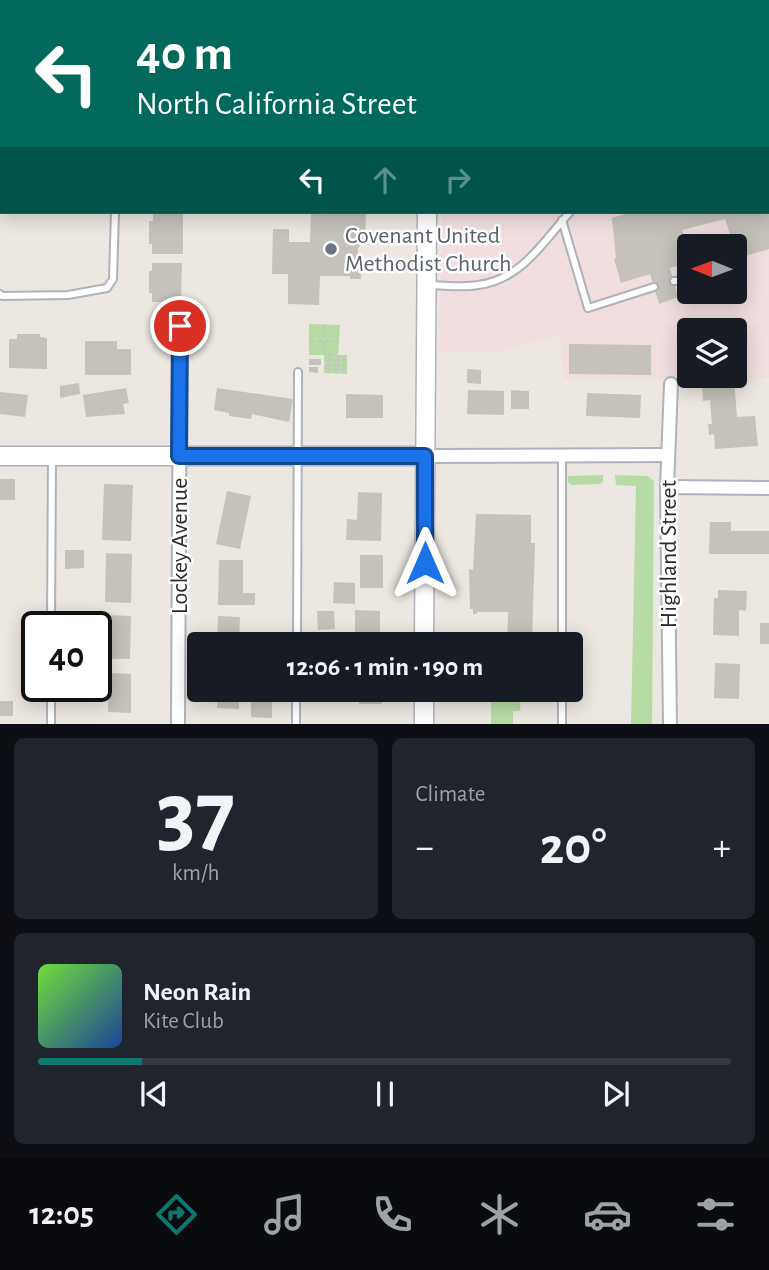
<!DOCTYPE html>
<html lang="en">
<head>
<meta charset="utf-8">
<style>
	:root { --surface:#171b24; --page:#20242c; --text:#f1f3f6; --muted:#9ea1a6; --line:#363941; --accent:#0f766e }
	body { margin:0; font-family:"Alegreya Sans",sans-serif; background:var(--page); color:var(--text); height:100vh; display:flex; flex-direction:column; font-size:26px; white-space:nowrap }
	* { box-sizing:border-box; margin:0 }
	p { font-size:23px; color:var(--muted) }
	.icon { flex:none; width:38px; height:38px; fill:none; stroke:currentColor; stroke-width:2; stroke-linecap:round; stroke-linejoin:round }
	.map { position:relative; height:724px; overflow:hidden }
	.sheet { display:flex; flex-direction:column; gap:14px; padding:14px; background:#0d0f14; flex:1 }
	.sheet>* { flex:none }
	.hud { position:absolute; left:0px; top:0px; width:770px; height:214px; box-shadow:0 4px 18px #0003; background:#00695c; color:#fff; overflow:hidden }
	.needle { width:46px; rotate:271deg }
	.buttons { position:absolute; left:677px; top:234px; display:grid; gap:14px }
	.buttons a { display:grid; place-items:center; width:70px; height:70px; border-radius:7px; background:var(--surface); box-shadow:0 4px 18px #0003; font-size:35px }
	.speed { position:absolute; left:21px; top:611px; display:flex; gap:14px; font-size:35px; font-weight:700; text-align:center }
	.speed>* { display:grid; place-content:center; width:91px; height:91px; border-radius:50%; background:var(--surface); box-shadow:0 4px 18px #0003; line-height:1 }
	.speed .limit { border:4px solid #111; border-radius:10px; background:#fff; color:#111 }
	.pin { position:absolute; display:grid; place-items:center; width:60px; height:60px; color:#fff; margin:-30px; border:4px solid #fff; border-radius:50%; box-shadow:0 2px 7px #0007 }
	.me { position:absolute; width:77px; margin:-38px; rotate:0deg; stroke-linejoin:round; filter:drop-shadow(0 0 5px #0008) }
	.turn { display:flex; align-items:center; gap:24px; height:147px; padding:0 21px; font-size:32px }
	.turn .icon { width:91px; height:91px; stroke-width:2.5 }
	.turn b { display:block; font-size:49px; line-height:60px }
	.lanes { display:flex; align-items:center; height:66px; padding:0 21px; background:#0003; justify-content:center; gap:35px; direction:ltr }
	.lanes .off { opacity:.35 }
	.big { font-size:52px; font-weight:700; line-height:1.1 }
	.sheet .card { flex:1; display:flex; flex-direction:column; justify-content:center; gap:10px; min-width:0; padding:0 24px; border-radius:10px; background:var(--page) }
	.sheet .dial { align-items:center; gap:0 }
	.dial b { font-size:91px; line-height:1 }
	.song { display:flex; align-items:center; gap:21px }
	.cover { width:84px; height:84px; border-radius:10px; background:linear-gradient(135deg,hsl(100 70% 55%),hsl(220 70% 35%)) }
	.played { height:7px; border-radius:4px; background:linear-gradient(90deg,var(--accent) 15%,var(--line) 15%) }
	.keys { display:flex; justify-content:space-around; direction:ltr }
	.heat { display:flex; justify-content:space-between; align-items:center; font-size:38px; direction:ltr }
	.sheet .tiles { flex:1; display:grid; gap:14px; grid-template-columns:1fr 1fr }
	.card:last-child { grid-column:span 2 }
	.trip { position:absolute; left:187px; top:632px; width:396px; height:70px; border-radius:7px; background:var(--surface); box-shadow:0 4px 18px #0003; font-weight:700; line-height:70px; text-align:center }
	.tabs { display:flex; height:112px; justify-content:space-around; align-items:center; background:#090b0e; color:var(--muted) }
	.tabs .icon { width:49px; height:49px }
	.tabs .selected { color:var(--accent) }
	.tabs b { font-size:32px; color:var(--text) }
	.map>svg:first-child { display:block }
	.medical { fill:#f1dfe0; fill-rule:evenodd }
	.green { fill:#b7dca3 }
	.building { fill:#c5c1bb }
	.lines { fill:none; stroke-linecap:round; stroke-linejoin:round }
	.lane-casing { stroke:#b0b2bb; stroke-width:10 }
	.street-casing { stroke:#b0b2bb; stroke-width:16 }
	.secondary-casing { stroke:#b0b2bb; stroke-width:21 }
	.path { stroke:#c4c4c4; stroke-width:2.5; stroke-dasharray:5 3.5; stroke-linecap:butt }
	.lane { stroke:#fff; stroke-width:6 }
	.street { stroke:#fff; stroke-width:12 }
	.secondary { stroke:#fff; stroke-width:18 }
	.route-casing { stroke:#114b97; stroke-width:18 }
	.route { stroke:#1a73e8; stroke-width:12 }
	.worship-dot { fill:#6b7280; stroke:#fff; stroke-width:2.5 }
	.labels { text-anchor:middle; stroke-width:5; stroke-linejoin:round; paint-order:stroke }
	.worship-label { font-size:24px; fill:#5b616d; stroke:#fff; text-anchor:start }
	.street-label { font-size:24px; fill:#2c2c2c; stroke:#fff }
</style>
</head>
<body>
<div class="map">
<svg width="769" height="724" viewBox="0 0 769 724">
	<rect width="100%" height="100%" fill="#ece7e0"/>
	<!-- medical -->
	<path class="medical" d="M449,0H769V378L564,379L560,335L503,351L438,352L442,212H768V2H449ZM690,247H735V292H690ZM690,331H735V376H690Z"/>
	<!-- green -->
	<g class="green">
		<polygon points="309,324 340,325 338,355 347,355 347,374 324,373 324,355 309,355"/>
		<polygon points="603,475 603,482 600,484 571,485 568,482 568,476"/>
		<polygon points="615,475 648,476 654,481 652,724 631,724 636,486 616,485"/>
		<polygon points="491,690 521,690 520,711 513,711 513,724 491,724"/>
	</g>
	<!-- building -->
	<g class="building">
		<polygon points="311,212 366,213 365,240 358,248 358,264 361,264 361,279 350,279 350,276 320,276 319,305 288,304 288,274 272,274 273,229 289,229 289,242 310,242"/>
		<polygon points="631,212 769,212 769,249 738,258 725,219 682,230 690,251 690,262 670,268 678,297 659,304 650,274 621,283 614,259 616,258 612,218"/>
		<polygon points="153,214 183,214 183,254 152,254 152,244 149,244 149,221 153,221"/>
		<polygon points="152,263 182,263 181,302 152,302 152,293 149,293 149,271 152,271"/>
		<polygon points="17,334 40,334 40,337 47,338 47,369 9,368 9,339 17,339"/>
		<polygon points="85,341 117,341 117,349 131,349 131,375 85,375"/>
		<polygon points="569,344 651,345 651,375 569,374"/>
		<rect x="309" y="359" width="12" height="6"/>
		<polygon points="309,367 318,367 318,373 309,372"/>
		<polygon points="467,369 481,370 481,384 467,383"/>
		<polygon points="734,379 737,417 755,416 758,446 715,449 714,434 709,435 708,424 712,424 710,400 703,401 702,381"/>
		<polygon points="79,383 80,394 60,398 60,386"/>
		<polygon points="126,388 129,403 123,404 125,414 86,417 83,395"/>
		<polygon points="217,388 293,399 289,422 252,414 251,419 229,416 229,413 214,410"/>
		<polygon points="468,390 504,391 504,415 467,414"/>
		<polygon points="511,390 529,391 529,409 511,409"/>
		<polygon points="0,392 28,395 25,417 0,414"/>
		<polygon points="587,393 641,395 640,418 586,416"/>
		<polygon points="346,394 383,395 383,418 346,418"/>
		<rect x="0" y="479" width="15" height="21"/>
		<polygon points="104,484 133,485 131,541 102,540"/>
		<polygon points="227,491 251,496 240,549 216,544"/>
		<polygon points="358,492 382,493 381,541 346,540 347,519 357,520"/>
		<polygon points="476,514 531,515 531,543 535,543 532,644 507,644 508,612 477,612 477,614 473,614 473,609 470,609 469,569 473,570"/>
		<polygon points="710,522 731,522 731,531 769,531 769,554 709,554"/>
		<polygon points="65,550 84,550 84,568 65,569"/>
		<polygon points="106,553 132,554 131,603 105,602"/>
		<rect x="360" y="555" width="23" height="33"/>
		<polygon points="219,560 243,560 243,593 255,593 255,605 218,605"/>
		<polygon points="334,582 355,583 355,604 333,603"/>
		<polygon points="718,590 747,591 746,611 739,610 739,636 713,635 714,598 718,598"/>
		<polygon points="355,610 380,611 380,644 355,644"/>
		<polygon points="317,611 334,611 335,629 318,630"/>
		<polygon points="106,615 131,616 130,659 105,659"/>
		<polygon points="218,616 240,617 239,644 217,644"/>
		<rect x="760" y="623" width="9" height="21"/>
		<polygon points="715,663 740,664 739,699 714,698"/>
		<polygon points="109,673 131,674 131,713 108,712"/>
		<polygon points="218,690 239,690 239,709 217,708"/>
		<rect x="359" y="690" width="23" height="14"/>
		<polygon points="251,696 272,697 272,718 251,717"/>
		<rect x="0" y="701" width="13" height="15"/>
	</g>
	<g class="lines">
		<defs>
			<g id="lane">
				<polyline points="150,0 153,2"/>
				<polyline points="549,0 551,2"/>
				<polyline points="0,104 2,103"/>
				<polyline points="562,220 588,308 654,287"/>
				<polyline points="674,281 690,280"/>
				<path d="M429,285C444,285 462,288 478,285C521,280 543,242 570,212"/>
				<polyline points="0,294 2,296 68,295 107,288 113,279 115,212"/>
				<polyline points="562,455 562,644"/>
				<polyline points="51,626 52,457"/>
				<polyline points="297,644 298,372"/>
				<polyline points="562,690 562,724"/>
				<polyline points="51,724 51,686"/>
				<polyline points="296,724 296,690"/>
			</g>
			<g id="street">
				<polyline points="426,456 668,455"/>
				<polyline points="667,487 769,488"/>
				<polyline points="178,724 180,326"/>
				<polyline points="670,724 667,487 671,384"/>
			</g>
			<g id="secondary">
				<polyline points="428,2 428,0"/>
				<polyline points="0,456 426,456"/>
				<polyline points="424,644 427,212"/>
				<polyline points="424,724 424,690"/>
			</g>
		</defs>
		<!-- lane casing -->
		<use href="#lane" class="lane-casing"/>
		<!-- street casing -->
		<use href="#street" class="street-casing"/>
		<!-- secondary casing -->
		<use href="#secondary" class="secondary-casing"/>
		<!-- path -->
		<g class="path">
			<polyline points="324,324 325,355 344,357 344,370 327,369"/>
			<polyline points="309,341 339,341"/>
			<polyline points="326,360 344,361"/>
			<polyline points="326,365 344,365"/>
		</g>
		<!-- lane -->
		<use href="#lane" class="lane"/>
		<!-- street -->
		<use href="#street" class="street"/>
		<!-- secondary -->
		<use href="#secondary" class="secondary"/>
	</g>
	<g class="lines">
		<defs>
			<polyline id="route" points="180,326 179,456 425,456 425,563"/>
		</defs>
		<!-- route casing -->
		<use href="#route" class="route-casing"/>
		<!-- route -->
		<use href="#route" class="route"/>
	</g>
	<!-- markers -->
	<circle class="worship-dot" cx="331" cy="249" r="7"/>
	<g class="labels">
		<!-- worship labels -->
		<g class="worship-label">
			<text x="345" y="243">Covenant United<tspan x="345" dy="28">Methodist Church</tspan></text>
		</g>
		<!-- street labels -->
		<g class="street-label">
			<text transform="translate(179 546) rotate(-90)" y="8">Lockey Avenue</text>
			<text transform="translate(668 554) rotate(-90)" y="8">Highland Street</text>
		</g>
	</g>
</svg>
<div class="buttons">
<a><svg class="needle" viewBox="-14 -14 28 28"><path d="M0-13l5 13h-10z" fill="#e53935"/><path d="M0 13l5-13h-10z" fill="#9ea1a6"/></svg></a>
<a><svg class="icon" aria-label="layers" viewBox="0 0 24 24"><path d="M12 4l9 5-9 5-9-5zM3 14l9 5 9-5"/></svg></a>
</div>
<div class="speed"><div class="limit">40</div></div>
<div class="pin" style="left:180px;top:326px;background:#d93025"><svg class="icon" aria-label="arrive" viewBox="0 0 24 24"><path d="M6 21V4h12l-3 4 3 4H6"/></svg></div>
<svg class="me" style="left:425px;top:563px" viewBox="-20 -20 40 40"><path d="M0-17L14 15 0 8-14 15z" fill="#1a73e8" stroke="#fff" stroke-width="4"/></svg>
<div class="trip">12:06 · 1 min · 190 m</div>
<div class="hud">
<div class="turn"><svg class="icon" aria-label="left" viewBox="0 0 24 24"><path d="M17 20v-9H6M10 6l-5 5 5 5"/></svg><div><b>40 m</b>North California Street</div></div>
<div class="lanes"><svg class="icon" aria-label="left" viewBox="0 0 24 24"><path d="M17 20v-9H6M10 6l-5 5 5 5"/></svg><svg class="icon off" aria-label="ahead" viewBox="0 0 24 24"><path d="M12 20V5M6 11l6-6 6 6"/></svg><svg class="icon off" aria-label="right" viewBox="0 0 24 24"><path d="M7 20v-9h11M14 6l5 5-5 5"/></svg></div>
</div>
</div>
<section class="sheet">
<div class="tiles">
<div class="card dial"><b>37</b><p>km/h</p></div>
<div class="card"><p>Climate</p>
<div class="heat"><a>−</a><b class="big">20°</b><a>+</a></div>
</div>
<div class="card">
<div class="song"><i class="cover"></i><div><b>Neon Rain</b><p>Kite Club</p></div></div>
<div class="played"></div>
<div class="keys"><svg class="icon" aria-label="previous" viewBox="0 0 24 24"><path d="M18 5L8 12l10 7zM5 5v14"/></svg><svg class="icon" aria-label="pause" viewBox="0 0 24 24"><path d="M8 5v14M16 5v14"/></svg><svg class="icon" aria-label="next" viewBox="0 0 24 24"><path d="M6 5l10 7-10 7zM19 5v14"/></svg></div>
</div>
</div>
</section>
<nav class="tabs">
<b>12:05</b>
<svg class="icon selected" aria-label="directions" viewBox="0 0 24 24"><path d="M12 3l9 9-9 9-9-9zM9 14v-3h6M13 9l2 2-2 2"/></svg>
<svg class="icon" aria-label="music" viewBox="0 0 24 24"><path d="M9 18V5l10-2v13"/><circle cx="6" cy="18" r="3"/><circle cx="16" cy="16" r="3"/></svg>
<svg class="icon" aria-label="phone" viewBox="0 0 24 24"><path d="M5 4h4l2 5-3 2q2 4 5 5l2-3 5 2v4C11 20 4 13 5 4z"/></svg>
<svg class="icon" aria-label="climate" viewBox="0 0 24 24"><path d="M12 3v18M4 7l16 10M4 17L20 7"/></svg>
<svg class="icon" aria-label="car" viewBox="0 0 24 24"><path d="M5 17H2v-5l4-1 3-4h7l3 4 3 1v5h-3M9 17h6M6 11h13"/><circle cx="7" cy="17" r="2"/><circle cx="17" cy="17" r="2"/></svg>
<svg class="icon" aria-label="filters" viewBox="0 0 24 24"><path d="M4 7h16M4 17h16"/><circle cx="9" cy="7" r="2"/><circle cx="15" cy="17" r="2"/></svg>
</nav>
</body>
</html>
